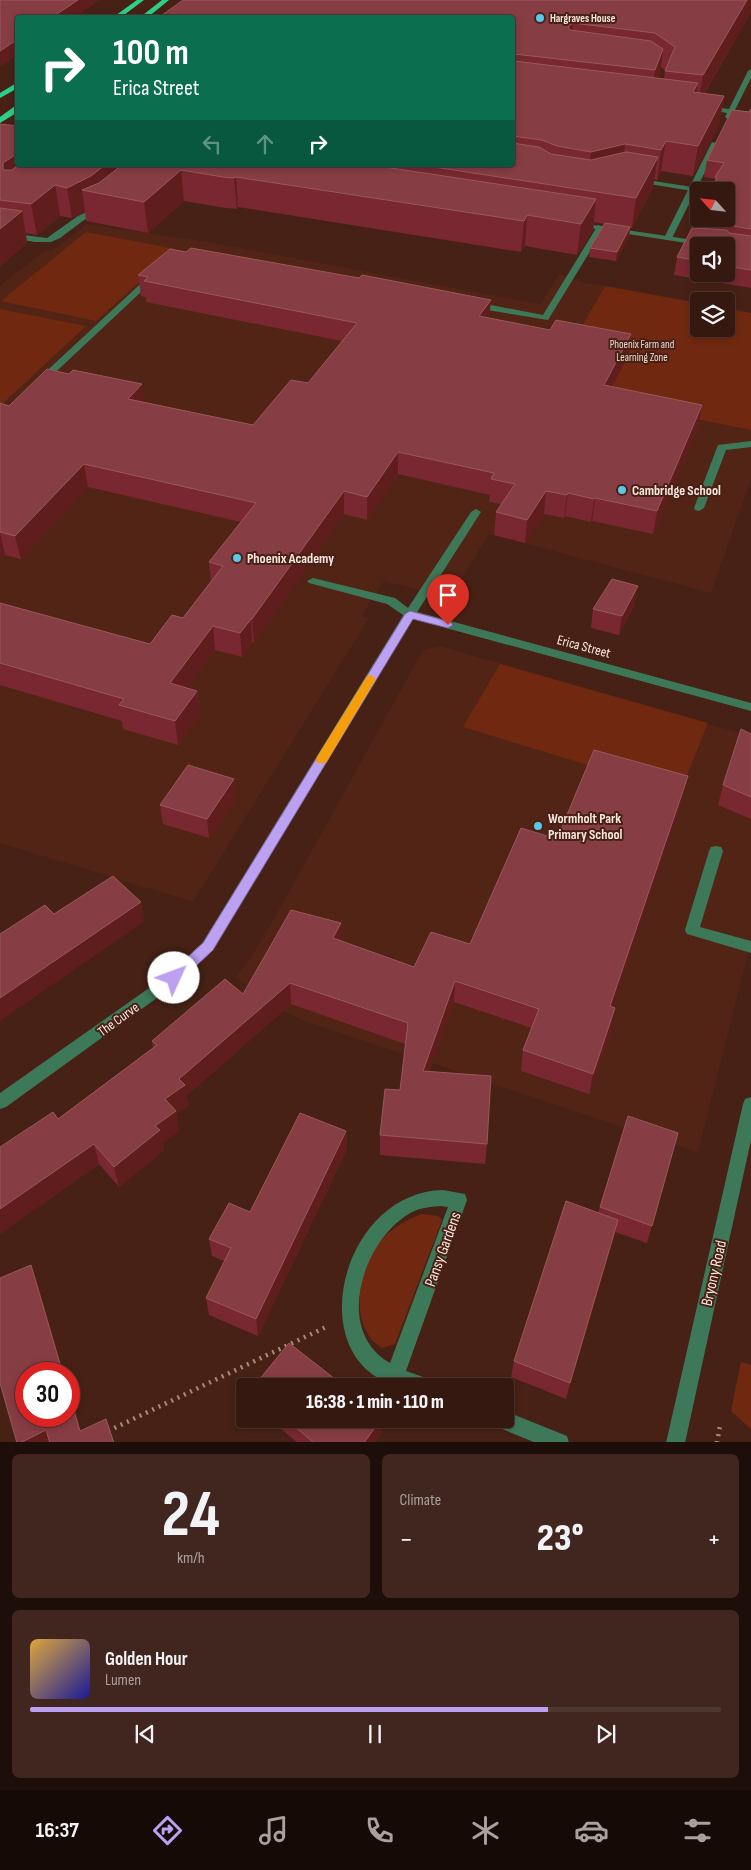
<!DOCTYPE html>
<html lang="en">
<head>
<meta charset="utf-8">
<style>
	:root { --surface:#351910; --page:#40261e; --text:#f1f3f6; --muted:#aaa09f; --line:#4f3830; --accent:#bca0f2 }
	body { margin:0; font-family:"Sofia Sans Condensed",sans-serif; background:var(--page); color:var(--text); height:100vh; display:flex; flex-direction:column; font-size:19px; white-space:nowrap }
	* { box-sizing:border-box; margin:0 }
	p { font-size:16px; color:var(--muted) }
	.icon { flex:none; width:28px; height:28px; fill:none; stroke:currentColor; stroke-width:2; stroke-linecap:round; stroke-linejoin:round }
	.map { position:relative; height:1442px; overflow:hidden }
	.details { display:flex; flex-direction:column; gap:12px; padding:12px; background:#1d0e09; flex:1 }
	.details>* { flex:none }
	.top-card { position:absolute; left:15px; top:15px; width:500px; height:152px; border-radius:5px; box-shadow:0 2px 8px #0003,0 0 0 1px var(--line); background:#0b6e4f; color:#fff; overflow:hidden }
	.needle { width:32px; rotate:297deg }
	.buttons { position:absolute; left:690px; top:182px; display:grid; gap:10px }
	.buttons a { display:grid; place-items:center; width:45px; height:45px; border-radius:5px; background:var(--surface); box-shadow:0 2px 8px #0003,0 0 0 1px var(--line); font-size:25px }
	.speed { position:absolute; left:15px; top:1362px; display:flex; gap:10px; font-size:25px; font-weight:700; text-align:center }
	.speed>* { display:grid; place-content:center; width:65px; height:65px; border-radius:50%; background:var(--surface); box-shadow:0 2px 8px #0003,0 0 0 1px var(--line); line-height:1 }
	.speed .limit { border:8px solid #d22; background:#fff; color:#111 }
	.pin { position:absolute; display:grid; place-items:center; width:42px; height:42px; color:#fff; margin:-51px -21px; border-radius:50% 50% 50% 0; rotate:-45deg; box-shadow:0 0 5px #0007 }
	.pin .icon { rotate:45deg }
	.me { position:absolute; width:55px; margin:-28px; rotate:47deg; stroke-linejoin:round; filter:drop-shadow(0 0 4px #0008) }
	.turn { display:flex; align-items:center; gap:18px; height:105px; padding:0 15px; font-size:22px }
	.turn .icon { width:65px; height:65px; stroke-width:2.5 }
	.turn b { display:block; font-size:35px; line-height:42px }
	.lanes { display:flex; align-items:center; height:48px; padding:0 15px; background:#0003; justify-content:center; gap:25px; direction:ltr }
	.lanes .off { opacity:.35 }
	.big { font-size:38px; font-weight:800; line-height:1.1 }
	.details .tile { flex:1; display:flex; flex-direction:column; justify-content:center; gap:8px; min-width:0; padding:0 18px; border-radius:8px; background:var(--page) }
	.details .dial { align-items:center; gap:0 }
	.dial b { font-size:65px; line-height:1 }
	.song { display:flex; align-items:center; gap:15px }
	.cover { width:60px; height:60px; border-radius:8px; background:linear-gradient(135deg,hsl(40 70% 55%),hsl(240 70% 35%)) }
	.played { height:5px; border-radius:2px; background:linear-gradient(90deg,var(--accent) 75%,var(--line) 75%) }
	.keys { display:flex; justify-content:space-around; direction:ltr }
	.heat { display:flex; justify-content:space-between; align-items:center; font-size:28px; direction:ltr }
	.details .tiles { flex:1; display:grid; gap:12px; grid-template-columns:1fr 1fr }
	.tile:last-child { grid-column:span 2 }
	.trip { position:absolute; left:236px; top:1378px; width:278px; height:50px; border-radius:5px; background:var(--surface); box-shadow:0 2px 8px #0003,0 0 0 1px var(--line); font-weight:800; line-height:50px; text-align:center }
	.dock { display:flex; height:80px; justify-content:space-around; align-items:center; background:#150a06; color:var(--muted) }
	.dock .icon { width:35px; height:35px }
	.dock .active { color:var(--accent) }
	.dock b { font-size:22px; color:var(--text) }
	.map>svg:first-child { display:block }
	.built { fill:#512415 }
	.green { fill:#702910 }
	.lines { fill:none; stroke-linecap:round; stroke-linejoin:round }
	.path { stroke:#a78a81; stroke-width:4.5; stroke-dasharray:2 5; stroke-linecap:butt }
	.service { fill:#3d7859; fill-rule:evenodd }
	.minor { fill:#3d7859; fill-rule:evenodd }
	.tertiary { fill:#3d7859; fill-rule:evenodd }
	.trunk { fill:#2cd08a; fill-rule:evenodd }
	.wall { fill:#792831; fill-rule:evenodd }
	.shaded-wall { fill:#5f1d1e }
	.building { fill:#873d44; stroke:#99585c }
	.route { fill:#bca0f2; stroke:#7a689d }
	.slow { fill:#f59e0b }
	.poi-dot { fill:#5ac8e6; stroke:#472115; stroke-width:2 }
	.labels { text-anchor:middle; stroke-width:4; stroke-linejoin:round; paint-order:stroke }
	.far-poi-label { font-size:11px; font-weight:bold; fill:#fce7e0; stroke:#472115; text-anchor:start }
	.far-park-label { font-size:11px; fill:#f0d7cf; stroke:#472115 }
	.poi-label { font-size:14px; font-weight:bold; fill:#fce7e0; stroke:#472115; text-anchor:start }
	.street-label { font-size:14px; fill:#fce7e0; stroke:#472115 }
	.near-street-label { font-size:16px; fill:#fce7e0; stroke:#472115 }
</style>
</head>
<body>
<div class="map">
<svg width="751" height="1443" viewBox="0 0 751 1443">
	<rect width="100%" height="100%" fill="#472115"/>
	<!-- built -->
	<g class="built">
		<polygon points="87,224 213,243 540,304 559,274 581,282 605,286 571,345 557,391 751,430 751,479 711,593 489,534 450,598 384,581 361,616 369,618 193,902 0,843 0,286 45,250 52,251"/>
		<polygon points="440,646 751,736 751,941 698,1152 302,1020 283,1011 235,977 248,962 275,917 423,650"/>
	</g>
	<!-- green -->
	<g class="green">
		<polygon points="86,232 176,249 96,321 1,301"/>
		<polygon points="605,286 699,303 699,329 726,329 726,308 751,313 751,430 531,386 571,345"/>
		<polygon points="0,309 86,326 0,406"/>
		<polygon points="500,664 708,723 680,793 463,727"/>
		<path d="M422,1214L438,1216L442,1220L395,1344L382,1348C351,1330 356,1276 374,1250C385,1232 403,1221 422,1214Z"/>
		<polygon points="741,1362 751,1365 751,1429 731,1411"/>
	</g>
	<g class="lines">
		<!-- path -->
		<g class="path">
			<polyline points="108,1431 326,1327"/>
			<polyline points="717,1443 720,1426"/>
		</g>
		<!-- service -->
		<g class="service">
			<polygon points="634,178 692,187 696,189 692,191 637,182 634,182"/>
			<polygon points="598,225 605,227 548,320 475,308 471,305 475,302 543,315"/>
			<polygon points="150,275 157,277 44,383 38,383 38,379"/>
			<polygon points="751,441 751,447 726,450 704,508 699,511 695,510 694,508 718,445"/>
			<polygon points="476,509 481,512 414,617 406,617 387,604 309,583 307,581 313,578 395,598 408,608 471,512"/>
			<polygon points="716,846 721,847 723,851 700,927 751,941 751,953 687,934 685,930 709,851 711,847"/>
		</g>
		<!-- minor -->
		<g class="minor">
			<polygon points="751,69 751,78 735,110 751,112 751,116 733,114 728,119 725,117 727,113 704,109 704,107 706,106 729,109 748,71"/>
			<polygon points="712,142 719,144 672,238 665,240 664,238"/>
			<polygon points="98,207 105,209 84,220 60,238 51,242 35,242 0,236 0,232 47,238 78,216"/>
			<polygon points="410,610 751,703 751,711 413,619 213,950 179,982 6,1107 0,1109 0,1093 169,974 203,942 404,614"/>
			<polygon points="751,1097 751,1140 685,1443 666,1443 743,1104 745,1099"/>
			<path d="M443,1190L465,1194L467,1200L406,1371L429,1379L431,1386C421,1387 407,1388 397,1386C300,1359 341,1192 443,1190ZM440,1206L448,1207L390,1363C334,1331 362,1244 407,1215C417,1208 429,1207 440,1206Z"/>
			<polygon points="505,1411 567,1436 569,1443 536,1443 495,1426 493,1419 505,1419"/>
		</g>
		<!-- tertiary -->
		<polygon class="tertiary" points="573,222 720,244 724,246 706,246 576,226 573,226"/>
		<!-- trunk -->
		<g class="trunk">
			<polygon points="137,0 144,0 120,18 112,18"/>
			<polygon points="162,0 169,0 147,18 139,18"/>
			<polygon points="18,82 18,88 0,98 0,93"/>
			<polygon points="15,106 18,106 18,112 0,123 0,117"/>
		</g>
	</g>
	<!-- wall -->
	<g class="wall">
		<path d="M751,0V12L704,94L724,96L719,125L693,176L661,171L657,180L654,179L653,187L632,228H630L629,236L616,261L589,257L590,248L605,224L594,222L593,230L577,255L525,246L521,252L238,207L237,209L226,208L184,201L148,233L86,221L85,212L72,218L60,216L37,235L26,233L27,243L0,266V124L18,165H512V18ZM661,67L665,70L664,79L659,78Z"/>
		<path d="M751,109V288L674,275L677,257L694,228L696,220L714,184L715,179L704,177L707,160L749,112ZM699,246H726V274H699Z"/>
		<polygon points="138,275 490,318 628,356 612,387 702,405 698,427 653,534 592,521 591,522 565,516 564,518 544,514 525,543 494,535 496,512 501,504 489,502 490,495 398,474 367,520 344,514 254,643 252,642 242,657 215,650 187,688 197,691 200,715 178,745 123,729 122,721 0,685 0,603 150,644 183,618 211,581 209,562 241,522 88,487 21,559 5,555 0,561 0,403 9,406 144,402 253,425 308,383 342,341 146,302 146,297 141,296"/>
		<polygon points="634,606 619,635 591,628 593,609"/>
		<polygon points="751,734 751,819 718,805 723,785"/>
		<polygon points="683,797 612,1007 611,1029 589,1094 521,1071 523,1050 532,1028 454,1002 429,1072 487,1144 485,1164 380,1155 380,1135 400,1090 405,1044 291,1004 186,1096 188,1106 176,1114 179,1131 162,1144 164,1150 119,1187 99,1164 1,1233 0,1232 0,1147 58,1119 153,1048 152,1041 243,994 342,941 414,967 470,944 557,839"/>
		<polygon points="236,799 209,838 163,824 160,805"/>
		<polygon points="346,1131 347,1149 258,1336 209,1315 206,1298 224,1261 212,1256 209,1239 250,1212"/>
		<polygon points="678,1133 647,1243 615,1232 566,1399 511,1377 514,1361 598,1213 600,1207"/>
		<polygon points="269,1419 382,1419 382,1432 375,1443 298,1443"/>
	</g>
	<!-- shaded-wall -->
	<g class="shaded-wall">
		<polygon points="78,0 100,0 74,18 51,18"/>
		<polygon points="747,0 751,0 751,12 698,103 703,75"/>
		<polygon points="573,23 570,50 568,27"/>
		<polygon points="18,39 18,55 0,67 0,51"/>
		<polygon points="663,49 660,77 651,98 655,70"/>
		<polygon points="698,83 694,111 693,92"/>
		<polygon points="724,96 719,125 693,176 698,146"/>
		<polygon points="666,141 661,171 657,180 661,150"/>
		<polygon points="625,144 622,174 588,182 591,152"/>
		<polygon points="18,153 18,165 46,165 9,200 3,170 3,163"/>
		<polygon points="658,157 653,187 632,228 636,198"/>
		<polygon points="105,165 147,165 82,190 85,212 72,218 67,188"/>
		<polygon points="181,170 184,201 148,233 144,202"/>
		<polygon points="236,177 238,207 237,209 234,178"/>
		<polygon points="55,185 60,216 37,235 31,204"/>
		<polygon points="596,199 593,230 577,255 581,224"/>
		<polygon points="22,211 27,243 0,266 0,229"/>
		<polygon points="527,215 525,246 521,252 524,221"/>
		<polygon points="630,227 629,236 616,261 617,252"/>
		<polygon points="491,300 489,322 479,316"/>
		<polygon points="631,334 628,356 601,408 604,385"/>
		<polygon points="142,384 145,406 128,399"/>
		<polygon points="702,405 698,427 653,534 657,511"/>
		<polygon points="398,452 398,474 367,520 367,497"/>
		<polygon points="84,464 88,487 21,559 15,536"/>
		<polygon points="344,491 344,514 254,643 252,619"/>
		<polygon points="546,491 544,514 525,543 527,520"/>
		<polygon points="568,493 565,516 564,518 567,495"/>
		<polygon points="595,498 592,521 591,522 594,499"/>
		<polygon points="0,532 5,555 0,561"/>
		<polygon points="638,586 634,606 619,635 622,616"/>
		<polygon points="251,619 252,642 242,657 240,633"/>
		<polygon points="213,626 215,650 173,707 170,683"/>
		<polygon points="197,691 200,715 178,745 175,721"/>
		<polygon points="688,776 683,797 606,1027 610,1006"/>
		<polygon points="234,779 236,799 209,838 207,819"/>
		<polygon points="141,902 145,921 0,1021 0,998"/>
		<polygon points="341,923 342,944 333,938"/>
		<polygon points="455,981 454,1002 422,1092 423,1071"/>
		<polygon points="290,983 291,1004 186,1096 188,1106 176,1114 179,1131 162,1144 164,1150 119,1187 114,1167 155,1126 165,1099 179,1079"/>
		<polygon points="615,1008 611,1029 589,1094 593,1074"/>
		<polygon points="346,1131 347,1149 258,1336 256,1319"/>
		<polygon points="94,1144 99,1164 1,1233 0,1231 0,1209"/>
		<polygon points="618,1220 614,1238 566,1399 570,1383"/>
		<polygon points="31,1265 37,1281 64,1374 63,1374"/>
		<polygon points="69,1389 85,1443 80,1431 69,1394"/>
		<polygon points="381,1419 382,1419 382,1432 375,1443 364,1443"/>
		<polygon points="46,1430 52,1443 20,1443"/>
	</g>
	<!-- building -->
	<g class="building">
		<polygon points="0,0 78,0 51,18 18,18 18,39 0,51"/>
		<polygon points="183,0 747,0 703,75 665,71 675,47 655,33 573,23 568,27 570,30 651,41 663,49 655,70 514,54 512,55 512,18 158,18"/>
		<polygon points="512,58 514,61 698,83 693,92 724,96 698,146 666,141 661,150 625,144 591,152 557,146 542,140 512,136"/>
		<polygon points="751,109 751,229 696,220 699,214 699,219 726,219 726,191 710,191 717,178 715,177 724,163 707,160 732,110 749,112"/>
		<polygon points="0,124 18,126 18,153 3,163 3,170 12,170 18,165 105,165 91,176 67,188 55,185 31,204 0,200"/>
		<polygon points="512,143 539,147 551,154 591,160 626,152 658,157 636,198 421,165 512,165"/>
		<polygon points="122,165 371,165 596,199 581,224 527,215 524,221 236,177 234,178 223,177 181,170 144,202 82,190 99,183"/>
		<polygon points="0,208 22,211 0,229"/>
		<polygon points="605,223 630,227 617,252 590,248"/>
		<polygon points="692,228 727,230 729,233 751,236 751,270 726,266 726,246 699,246 699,261 677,257"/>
		<polygon points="191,248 359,278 362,275 491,300 479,316 550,330 556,320 631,334 604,385 702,405 657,511 595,498 594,499 568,493 567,495 546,491 527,520 496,512 515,484 491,479 494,473 398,452 367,497 344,491 252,619 251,619 240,633 213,626 170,683 197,691 175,721 119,705 124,699 0,663 0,603 150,644 172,615 183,618 223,566 209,562 256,503 84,464 15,536 0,532 0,403 9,406 47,369 69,374 73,370 142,384 128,399 253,425 291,380 308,383 357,323 144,281 148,277 138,275 170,249 186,252"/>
		<polygon points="612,579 638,586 622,616 593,609"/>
		<polygon points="741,729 751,734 751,797 723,785"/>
		<polygon points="594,750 688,776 610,1006 615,1008 593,1074 523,1050 539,1009 455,981 423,1071 491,1076 487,1144 380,1135 385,1089 400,1090 408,1023 290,983 179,1079 185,1085 165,1099 176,1111 155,1126 160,1130 114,1167 94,1144 0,1209 0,1147 53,1112 58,1119 157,1045 152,1041 225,979 243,994 291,910 341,923 333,938 414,967 431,932 470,944 521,828 557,839"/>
		<polygon points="188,765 234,779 207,819 160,805"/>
		<polygon points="113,876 141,902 0,998 0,934 45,905 54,914"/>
		<polygon points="300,1113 346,1131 256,1319 206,1298 231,1248 209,1239 229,1203 250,1212"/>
		<polygon points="628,1116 678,1133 652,1226 600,1207"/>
		<polygon points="566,1201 618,1220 570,1383 514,1361"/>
		<polygon points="31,1265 63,1374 26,1374 26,1416 69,1416 69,1394 80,1431 106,1419 114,1443 50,1443 46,1430 20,1443 17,1443 0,1383 0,1278"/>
		<polygon points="289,1343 344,1386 254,1386"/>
		<polygon points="286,1419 381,1419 364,1443 314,1443"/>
	</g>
	<!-- route -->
	<polygon class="route" points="410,611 451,622 453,625 448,628 413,619 213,950 179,982 174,984 169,982 167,978 169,974 203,943 405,614"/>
	<!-- slow -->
	<polygon class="slow" points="371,675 376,679 326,763 317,763 316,760 317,757 367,676"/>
	<!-- markers -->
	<g class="poi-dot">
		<circle cx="540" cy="18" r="5"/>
		<circle cx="622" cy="490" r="5"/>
		<circle cx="237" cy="558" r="5"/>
		<circle cx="538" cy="826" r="5"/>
	</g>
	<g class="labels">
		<!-- far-poi labels -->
		<g class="far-poi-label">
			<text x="550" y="22">Hargraves House</text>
		</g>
		<!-- far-park labels -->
		<g class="far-park-label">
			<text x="642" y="348">Phoenix Farm and<tspan x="642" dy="13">Learning Zone</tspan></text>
		</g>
		<!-- poi labels -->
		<g class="poi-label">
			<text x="632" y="495">Cambridge School</text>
			<text x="247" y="563">Phoenix Academy</text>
			<text x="548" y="823">Wormholt Park<tspan x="548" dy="16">Primary School</tspan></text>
		</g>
		<!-- street labels -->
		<g class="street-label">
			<text transform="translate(584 646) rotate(15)" y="5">Erica Street</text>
			<text transform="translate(118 1019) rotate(-36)" y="5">The Curve</text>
		</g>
		<!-- near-street labels -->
		<g class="near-street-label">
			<text transform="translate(442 1249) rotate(-70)" y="6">Pansy Gardens</text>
			<text transform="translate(713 1273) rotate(-77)" y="6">Bryony Road</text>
		</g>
	</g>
</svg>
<div class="buttons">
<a><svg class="needle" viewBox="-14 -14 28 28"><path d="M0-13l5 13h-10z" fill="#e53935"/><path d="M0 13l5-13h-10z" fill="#aaa09f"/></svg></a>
<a><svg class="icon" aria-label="sound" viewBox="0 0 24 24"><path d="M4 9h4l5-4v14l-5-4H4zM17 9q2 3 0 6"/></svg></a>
<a><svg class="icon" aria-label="layers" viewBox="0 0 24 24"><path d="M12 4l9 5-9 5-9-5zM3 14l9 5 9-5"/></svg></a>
</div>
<div class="speed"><div class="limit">30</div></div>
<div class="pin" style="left:448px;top:625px;background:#d93025"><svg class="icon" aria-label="arrive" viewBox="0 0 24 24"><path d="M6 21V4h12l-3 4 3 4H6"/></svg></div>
<svg class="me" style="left:174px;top:978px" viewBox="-20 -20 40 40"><circle r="19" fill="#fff"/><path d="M0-13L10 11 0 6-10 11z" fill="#bca0f2"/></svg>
<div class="trip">16:38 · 1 min · 110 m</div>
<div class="top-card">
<div class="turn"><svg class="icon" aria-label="right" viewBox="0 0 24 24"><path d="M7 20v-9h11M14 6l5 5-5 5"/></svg><div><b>100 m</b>Erica Street</div></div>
<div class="lanes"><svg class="icon off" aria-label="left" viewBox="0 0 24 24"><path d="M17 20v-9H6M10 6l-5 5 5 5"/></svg><svg class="icon off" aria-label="ahead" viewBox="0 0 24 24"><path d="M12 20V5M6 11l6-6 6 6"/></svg><svg class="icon" aria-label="right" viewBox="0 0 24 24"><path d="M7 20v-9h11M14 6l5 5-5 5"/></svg></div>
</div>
</div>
<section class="details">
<div class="tiles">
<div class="tile dial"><b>24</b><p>km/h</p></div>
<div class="tile"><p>Climate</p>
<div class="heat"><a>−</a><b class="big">23°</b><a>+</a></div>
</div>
<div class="tile">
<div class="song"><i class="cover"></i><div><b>Golden Hour</b><p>Lumen</p></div></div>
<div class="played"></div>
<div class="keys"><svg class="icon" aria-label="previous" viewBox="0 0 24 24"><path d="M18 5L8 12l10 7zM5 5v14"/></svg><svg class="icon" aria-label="pause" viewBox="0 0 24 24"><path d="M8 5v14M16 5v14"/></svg><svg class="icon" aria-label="next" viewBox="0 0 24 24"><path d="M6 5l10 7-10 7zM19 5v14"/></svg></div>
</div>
</div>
</section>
<nav class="dock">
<b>16:37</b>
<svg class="icon active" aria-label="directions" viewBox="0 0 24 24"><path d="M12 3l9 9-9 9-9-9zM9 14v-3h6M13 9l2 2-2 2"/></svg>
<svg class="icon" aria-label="music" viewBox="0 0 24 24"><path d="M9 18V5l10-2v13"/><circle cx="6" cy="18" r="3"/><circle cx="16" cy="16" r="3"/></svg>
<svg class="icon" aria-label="phone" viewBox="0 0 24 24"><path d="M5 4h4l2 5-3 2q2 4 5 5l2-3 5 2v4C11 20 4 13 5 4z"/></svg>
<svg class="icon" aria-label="climate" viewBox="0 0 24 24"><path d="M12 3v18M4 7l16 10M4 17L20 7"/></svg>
<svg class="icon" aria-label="car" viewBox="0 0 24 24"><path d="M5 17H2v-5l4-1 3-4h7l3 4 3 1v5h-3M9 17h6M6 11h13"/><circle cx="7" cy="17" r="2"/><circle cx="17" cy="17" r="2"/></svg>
<svg class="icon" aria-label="filters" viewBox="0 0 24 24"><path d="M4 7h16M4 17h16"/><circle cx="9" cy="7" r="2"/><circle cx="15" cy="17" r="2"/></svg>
</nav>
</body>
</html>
